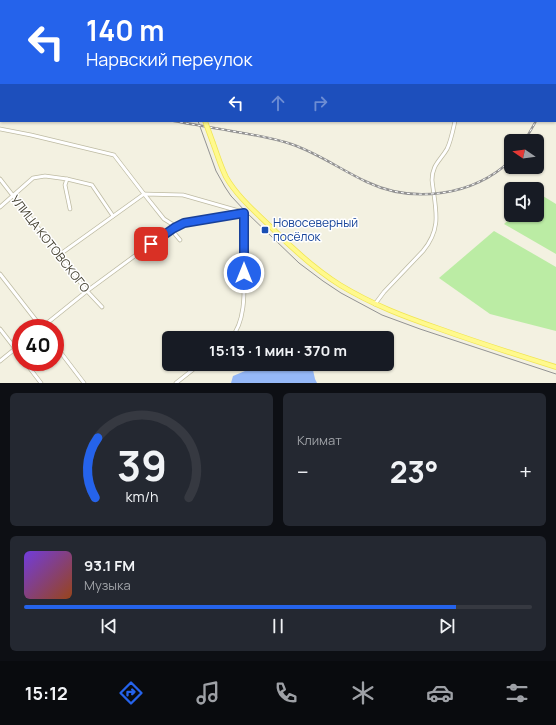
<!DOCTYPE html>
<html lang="ru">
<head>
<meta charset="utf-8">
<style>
	:root { --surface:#171b24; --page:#242831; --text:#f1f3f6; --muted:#9ea1a6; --line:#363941; --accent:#2563eb }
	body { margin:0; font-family:Manrope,sans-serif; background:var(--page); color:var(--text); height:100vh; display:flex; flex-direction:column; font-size:15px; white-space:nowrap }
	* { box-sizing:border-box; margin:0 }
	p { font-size:13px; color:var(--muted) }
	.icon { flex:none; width:22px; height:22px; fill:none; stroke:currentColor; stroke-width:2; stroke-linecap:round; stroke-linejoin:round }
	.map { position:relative; height:383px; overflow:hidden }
	.side { display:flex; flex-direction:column; gap:10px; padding:10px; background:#0d0f14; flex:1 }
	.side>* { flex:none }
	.banner { position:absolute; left:0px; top:0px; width:556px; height:122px; box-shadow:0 1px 3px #0004; background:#2563eb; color:#fff; overflow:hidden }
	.needle { width:26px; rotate:283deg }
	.buttons { position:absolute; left:504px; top:134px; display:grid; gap:8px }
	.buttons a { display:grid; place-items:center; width:40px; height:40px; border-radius:6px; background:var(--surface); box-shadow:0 1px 3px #0004; font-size:20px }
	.speed { position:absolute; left:12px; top:319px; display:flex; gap:8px; font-size:20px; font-weight:700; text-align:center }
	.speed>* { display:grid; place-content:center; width:52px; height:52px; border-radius:50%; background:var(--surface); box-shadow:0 1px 3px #0004; line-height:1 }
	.speed .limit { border:6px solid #d22; background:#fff; color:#111 }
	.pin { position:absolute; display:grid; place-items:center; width:34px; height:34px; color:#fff; margin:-17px; border-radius:8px; box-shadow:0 2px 6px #0006 }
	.me { position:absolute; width:44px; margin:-22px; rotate:0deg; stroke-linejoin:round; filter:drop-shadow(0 0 3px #0008) }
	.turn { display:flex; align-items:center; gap:14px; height:84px; padding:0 20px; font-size:18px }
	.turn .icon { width:52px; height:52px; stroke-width:2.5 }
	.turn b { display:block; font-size:28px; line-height:34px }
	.lanes { display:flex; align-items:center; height:38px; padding:0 20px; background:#0003; justify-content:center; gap:20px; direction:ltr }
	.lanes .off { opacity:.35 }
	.big { font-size:30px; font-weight:700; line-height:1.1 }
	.side .tile { flex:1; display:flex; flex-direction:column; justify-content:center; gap:6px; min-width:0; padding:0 14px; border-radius:6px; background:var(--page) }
	.side .dial { align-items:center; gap:0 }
	.dial svg { height:104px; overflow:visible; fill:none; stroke:var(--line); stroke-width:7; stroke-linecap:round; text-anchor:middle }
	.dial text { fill:var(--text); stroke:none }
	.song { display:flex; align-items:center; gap:12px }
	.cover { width:48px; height:48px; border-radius:6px; background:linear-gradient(135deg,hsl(260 70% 55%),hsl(20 70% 35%)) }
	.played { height:4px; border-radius:2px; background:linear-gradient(90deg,var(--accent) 85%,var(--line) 85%) }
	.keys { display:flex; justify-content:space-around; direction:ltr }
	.heat { display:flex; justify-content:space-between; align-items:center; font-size:22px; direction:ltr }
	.side .tiles { flex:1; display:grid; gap:10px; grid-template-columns:1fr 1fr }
	.tile:last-child { grid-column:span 2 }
	.trip { position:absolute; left:162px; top:331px; width:232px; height:40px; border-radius:6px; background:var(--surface); box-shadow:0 1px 3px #0004; font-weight:700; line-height:40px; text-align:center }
	.dock { display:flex; height:64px; justify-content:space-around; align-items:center; background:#090b0e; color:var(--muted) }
	.dock .icon { width:28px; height:28px }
	.dock .selected { color:var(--accent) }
	.dock b { font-size:18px; color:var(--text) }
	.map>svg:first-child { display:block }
	.green { fill:#bbeca4 }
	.water { fill:#95b8f7 }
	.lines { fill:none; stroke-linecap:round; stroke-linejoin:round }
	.minor-casing { stroke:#bebba3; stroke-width:4.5 }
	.major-casing { stroke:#f0e552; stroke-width:5.5 }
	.minor { stroke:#fff; stroke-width:3 }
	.major { stroke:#fff98d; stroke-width:4 }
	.tram { stroke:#939393; stroke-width:1 }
	.rail-casing { stroke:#939393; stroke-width:2.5 }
	.rail { stroke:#fff; stroke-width:1; stroke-dasharray:3; stroke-linecap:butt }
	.major-bridge-casing { stroke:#f0e552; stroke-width:5.5; stroke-linecap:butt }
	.major-bridge { stroke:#fff98d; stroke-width:4 }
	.route-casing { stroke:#184099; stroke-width:10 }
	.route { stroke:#2563eb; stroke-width:7 }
	.transit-dot { fill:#1a4fb4; stroke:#fff; stroke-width:1.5 }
	.labels { text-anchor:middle; stroke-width:3; stroke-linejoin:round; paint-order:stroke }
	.transit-label { font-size:12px; fill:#164399; stroke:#fff; text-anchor:start }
	.street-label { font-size:12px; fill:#444131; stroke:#fff }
</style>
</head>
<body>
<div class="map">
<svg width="556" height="383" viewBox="0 0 556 383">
	<rect width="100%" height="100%" fill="#f3f1e1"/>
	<!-- green -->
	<g class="green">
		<polygon points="537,193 538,193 556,204 556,254 504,224 514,215 537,215"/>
		<polygon points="494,231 556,267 556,331 490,314 439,278"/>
	</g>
	<!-- water -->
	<polygon class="water" points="251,364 285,364 293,367 305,367 313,370 315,379 317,383 230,383 231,383 233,376 245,371"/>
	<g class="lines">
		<defs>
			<g id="minor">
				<polyline points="64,0 64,1"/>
				<polyline points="0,129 31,135 114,155 144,194 164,219 172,224 174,227 175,234 180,240"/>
				<polyline points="0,179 87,291 102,307"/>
				<polyline points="67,179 92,185 113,216"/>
				<polyline points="0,207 33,178 45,176 67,179 65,185 70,209"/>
				<polyline points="59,255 144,194 183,195 239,211 243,213"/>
				<polyline points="0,274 42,328"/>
				<path d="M375,304L384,292L423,251C443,227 435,208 432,180C432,165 440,161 447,149C451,141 453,130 455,121"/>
				<polyline points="41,328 87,291 174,227 184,223 244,213"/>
				<polyline points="0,329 21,356"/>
				<path d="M231,338C247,320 244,286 244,263C244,246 244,230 244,213"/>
				<polyline points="55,345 84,383"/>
				<polyline points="0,361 21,344"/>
				<polyline points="25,362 41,383"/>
				<polyline points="176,383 200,364"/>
			</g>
			<g id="major">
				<polyline points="149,0 150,1"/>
				<polyline points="0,22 1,22"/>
				<path d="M213,143C217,154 221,167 226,177C238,198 258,214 275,231C295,251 316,270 340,285C373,305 405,317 440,329C479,343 517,355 556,367"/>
			</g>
		</defs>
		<!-- minor casing -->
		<use href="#minor" class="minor-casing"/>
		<!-- major casing -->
		<use href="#major" class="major-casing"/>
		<!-- minor -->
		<use href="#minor" class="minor"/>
		<!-- major -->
		<use href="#major" class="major"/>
		<!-- tram -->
		<g class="tram">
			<polyline points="0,26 1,26"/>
			<polyline points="198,121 216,171 225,187 231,196 246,212 299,263 323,281 341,293 382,315 420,329 556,374"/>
		</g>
		<defs>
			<g id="rail">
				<polyline points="275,0 275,1"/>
				<polyline points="454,0 455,1"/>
				<polyline points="473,0 474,1"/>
				<polyline points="533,0 534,1"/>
				<polyline points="332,1 332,0"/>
				<polyline points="0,67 1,67"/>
				<polyline points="0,83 1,83"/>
				<polyline points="555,85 556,86"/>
				<polyline points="0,91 1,91"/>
				<polyline points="555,96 556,97"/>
				<path d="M174,121C195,125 216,128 237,132C255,135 273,138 291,144C318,153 341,170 367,182C413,204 474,196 511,160"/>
				<polyline points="523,141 528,135 536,121"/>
			</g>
		</defs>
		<!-- rail casing -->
		<use href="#rail" class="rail-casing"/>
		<!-- rail -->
		<use href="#rail" class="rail"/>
		<defs>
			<polyline id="major-bridge" points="205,121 213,143"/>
		</defs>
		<!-- major-bridge casing -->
		<use href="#major-bridge" class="major-bridge-casing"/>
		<!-- major-bridge -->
		<use href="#major-bridge" class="major-bridge"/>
	</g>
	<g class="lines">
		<defs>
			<polyline id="route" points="151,244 174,228 184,223 244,213 244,273"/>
		</defs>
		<!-- route casing -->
		<use href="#route" class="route-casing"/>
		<!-- route -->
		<use href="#route" class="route"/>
	</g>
	<!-- markers -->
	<rect class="transit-dot" x="261" y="226" width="8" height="8" rx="2"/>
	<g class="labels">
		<!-- transit labels -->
		<g class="transit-label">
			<text x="273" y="227">Новосеверный<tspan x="273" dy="14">посёлок</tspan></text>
		</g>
		<!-- street labels -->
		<g class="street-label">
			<text transform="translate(50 244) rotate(52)" y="4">УЛИЦА КОТОВСКОГО</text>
		</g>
	</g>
</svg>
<div class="buttons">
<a><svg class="needle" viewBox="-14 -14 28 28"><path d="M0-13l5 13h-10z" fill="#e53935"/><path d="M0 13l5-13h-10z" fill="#9ea1a6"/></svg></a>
<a><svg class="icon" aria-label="sound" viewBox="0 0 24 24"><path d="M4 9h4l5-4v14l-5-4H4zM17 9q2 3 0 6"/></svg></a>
</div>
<div class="speed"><div class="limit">40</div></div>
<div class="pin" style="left:151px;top:244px;background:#d93025"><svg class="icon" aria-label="arrive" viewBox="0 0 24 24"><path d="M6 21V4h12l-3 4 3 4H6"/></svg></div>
<svg class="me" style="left:244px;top:273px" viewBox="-20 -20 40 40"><circle r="17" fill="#2563eb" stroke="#fff" stroke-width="3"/><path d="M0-11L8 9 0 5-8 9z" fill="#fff"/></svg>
<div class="trip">15:13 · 1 мин · 370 m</div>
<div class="banner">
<div class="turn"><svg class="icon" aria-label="left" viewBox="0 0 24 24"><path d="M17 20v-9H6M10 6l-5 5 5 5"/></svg><div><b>140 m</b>Нарвский переулок</div></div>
<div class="lanes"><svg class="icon" aria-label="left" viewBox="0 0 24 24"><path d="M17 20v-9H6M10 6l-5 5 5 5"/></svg><svg class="icon off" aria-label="ahead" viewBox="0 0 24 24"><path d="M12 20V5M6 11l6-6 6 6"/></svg><svg class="icon off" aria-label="right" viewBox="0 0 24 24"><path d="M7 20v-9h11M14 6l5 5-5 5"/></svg></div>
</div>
</div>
<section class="side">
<div class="tiles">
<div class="tile dial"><svg viewBox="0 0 100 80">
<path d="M14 69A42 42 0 1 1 86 69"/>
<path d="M14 69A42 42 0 0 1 16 23" stroke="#2563eb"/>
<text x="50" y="56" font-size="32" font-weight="700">39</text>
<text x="50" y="72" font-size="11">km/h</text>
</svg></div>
<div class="tile"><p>Климат</p>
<div class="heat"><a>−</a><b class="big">23°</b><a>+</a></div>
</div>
<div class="tile">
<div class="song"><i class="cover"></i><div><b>93.1 FM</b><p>Музыка</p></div></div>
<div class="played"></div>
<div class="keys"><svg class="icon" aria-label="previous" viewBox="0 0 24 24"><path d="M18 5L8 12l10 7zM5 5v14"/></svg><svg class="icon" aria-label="pause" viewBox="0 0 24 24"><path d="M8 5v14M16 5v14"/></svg><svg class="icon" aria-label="next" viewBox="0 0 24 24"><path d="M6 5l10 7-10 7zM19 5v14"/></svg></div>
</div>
</div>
</section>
<nav class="dock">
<b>15:12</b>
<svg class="icon selected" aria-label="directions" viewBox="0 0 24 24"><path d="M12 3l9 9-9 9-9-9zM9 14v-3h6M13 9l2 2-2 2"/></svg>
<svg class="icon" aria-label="music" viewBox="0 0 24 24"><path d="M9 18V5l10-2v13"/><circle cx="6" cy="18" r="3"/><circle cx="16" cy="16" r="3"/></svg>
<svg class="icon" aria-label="phone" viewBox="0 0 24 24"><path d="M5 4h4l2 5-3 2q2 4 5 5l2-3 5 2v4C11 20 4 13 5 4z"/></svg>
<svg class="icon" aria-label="climate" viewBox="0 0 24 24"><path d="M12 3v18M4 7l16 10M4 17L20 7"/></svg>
<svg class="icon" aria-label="car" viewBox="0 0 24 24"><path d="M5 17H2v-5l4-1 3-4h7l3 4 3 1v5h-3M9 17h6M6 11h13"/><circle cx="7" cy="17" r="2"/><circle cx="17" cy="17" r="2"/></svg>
<svg class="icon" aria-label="filters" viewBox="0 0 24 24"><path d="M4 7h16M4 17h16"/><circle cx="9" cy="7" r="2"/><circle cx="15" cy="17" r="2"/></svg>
</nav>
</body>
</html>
